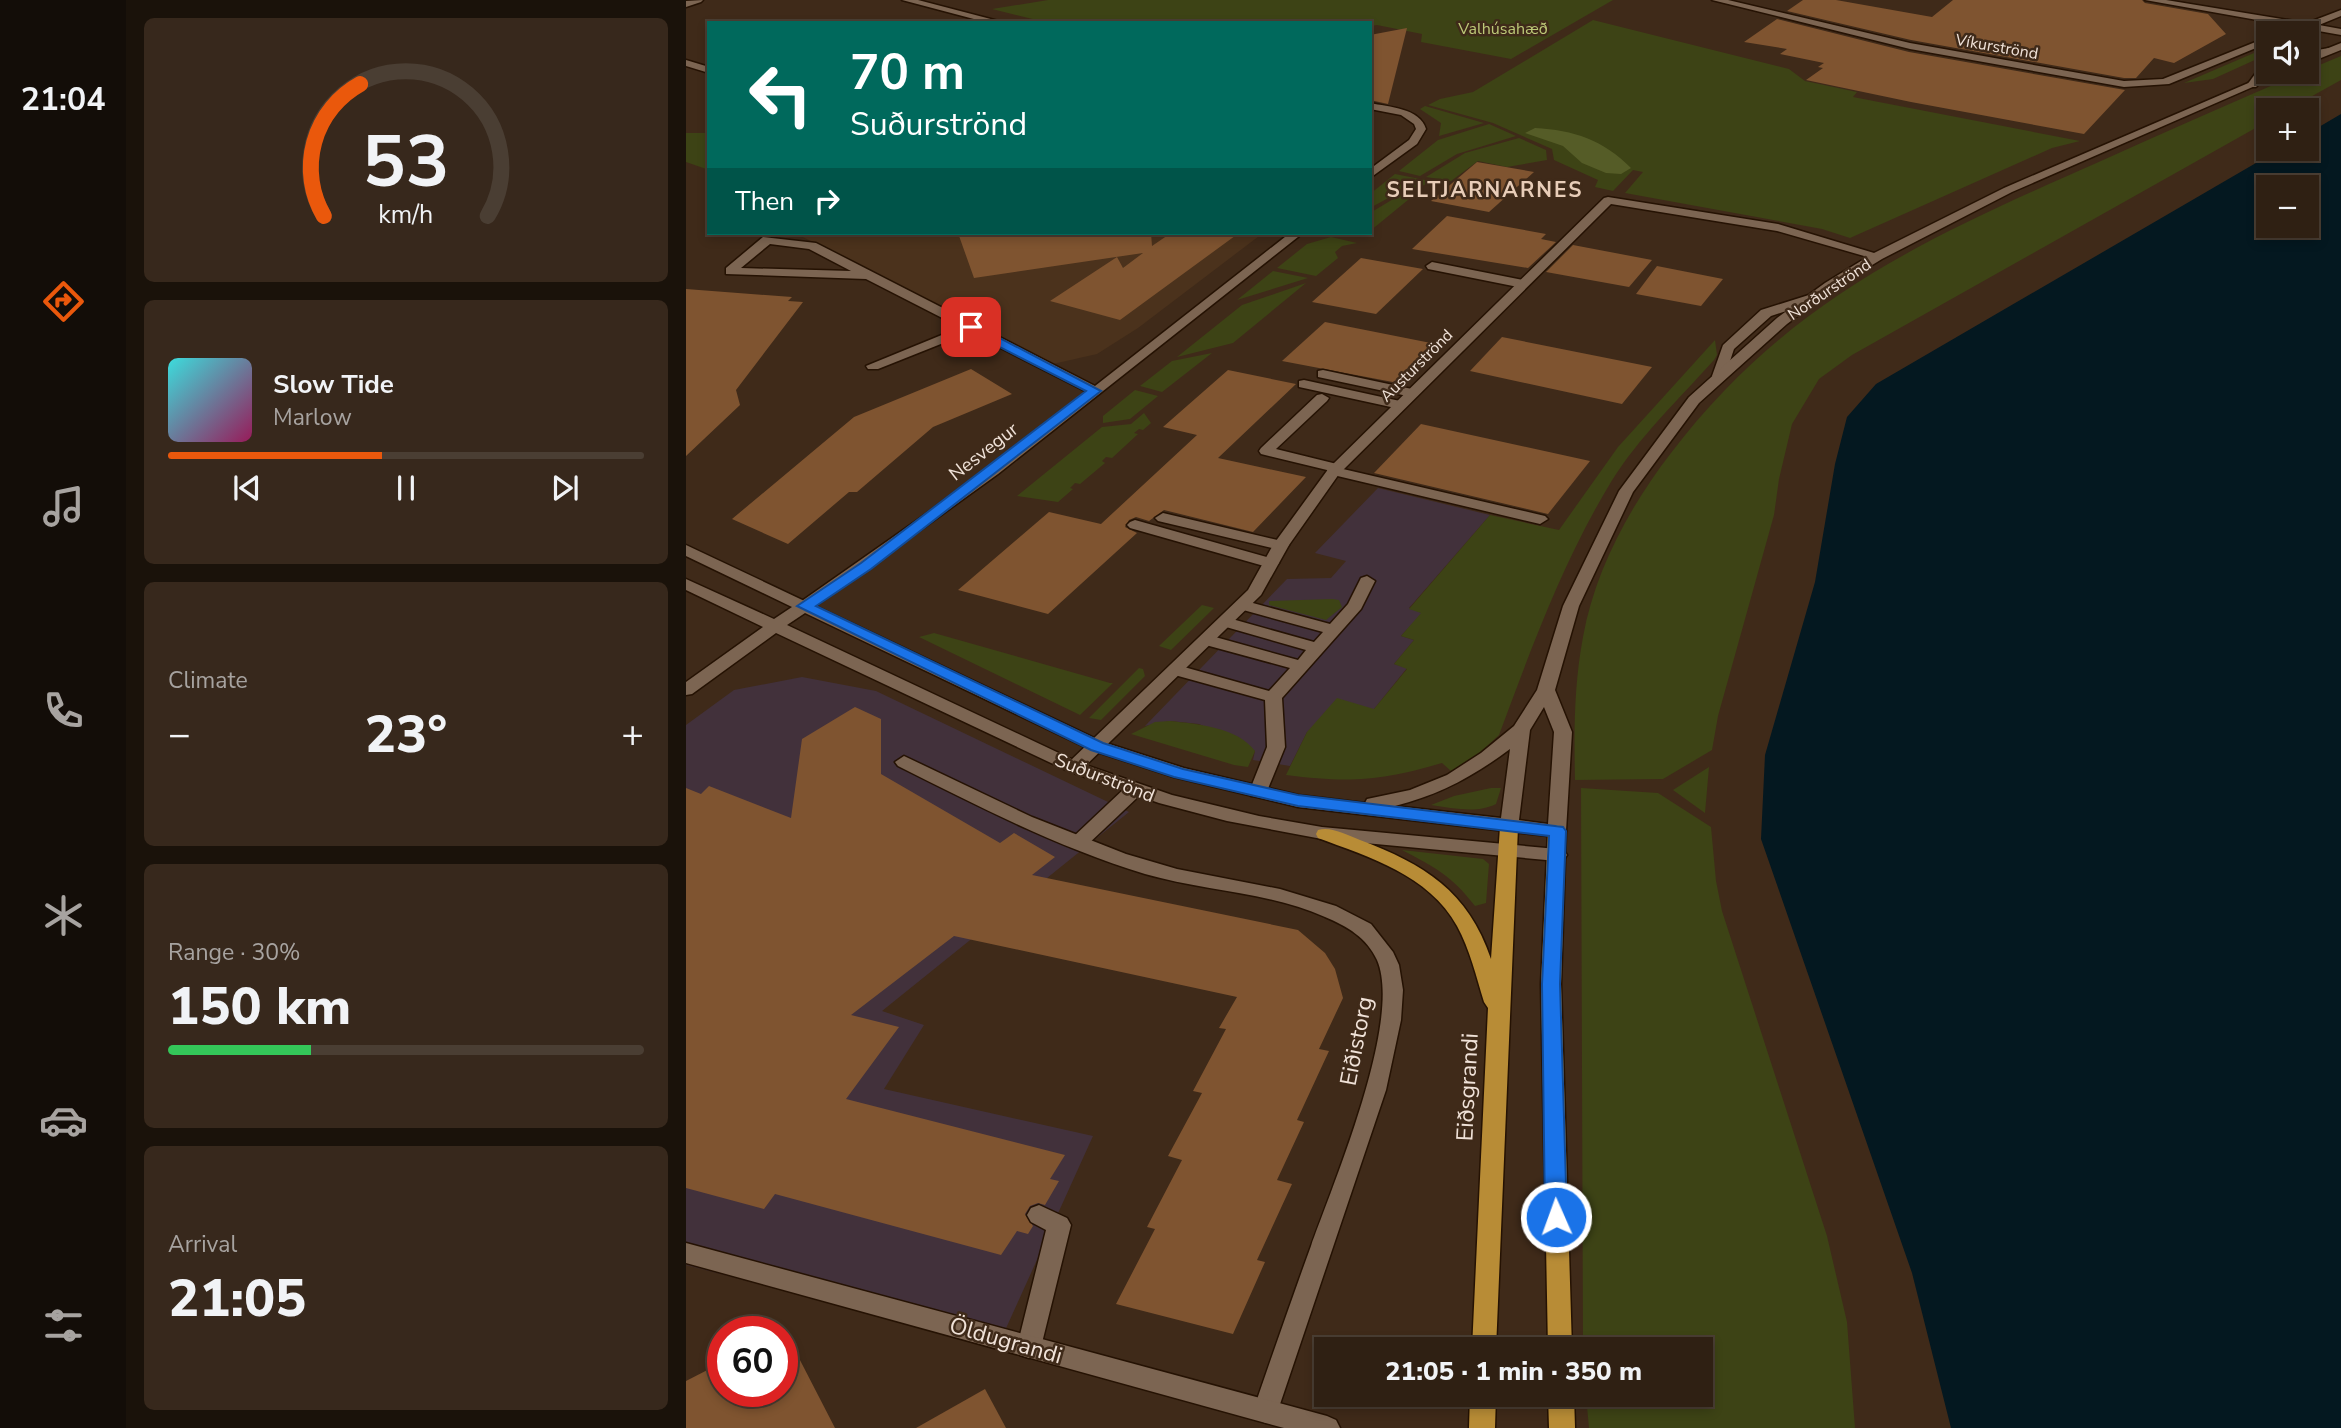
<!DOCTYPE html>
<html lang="en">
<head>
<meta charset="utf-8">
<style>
	:root { --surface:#2f2013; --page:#37281c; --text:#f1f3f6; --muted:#a7a3a0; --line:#4a3e33; --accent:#ea580c }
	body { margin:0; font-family:"Nunito Sans",sans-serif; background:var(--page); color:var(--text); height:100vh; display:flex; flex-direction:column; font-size:26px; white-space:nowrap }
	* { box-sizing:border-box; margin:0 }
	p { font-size:23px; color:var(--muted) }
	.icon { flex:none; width:38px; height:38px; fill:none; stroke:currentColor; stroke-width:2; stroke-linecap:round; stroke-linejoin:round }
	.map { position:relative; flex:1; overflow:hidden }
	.panel { display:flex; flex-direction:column; gap:18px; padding:18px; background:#1a120a; width:560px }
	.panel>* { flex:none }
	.banner { position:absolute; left:21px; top:21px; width:665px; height:214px; border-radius:0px; box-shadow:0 4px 10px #0003,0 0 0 2px var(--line); background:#00695c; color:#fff; overflow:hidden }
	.tools { position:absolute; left:1570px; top:21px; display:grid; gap:14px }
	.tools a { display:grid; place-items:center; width:63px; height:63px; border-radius:0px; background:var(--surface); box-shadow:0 4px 10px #0003,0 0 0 2px var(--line); font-size:35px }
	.speed { position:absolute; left:21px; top:1316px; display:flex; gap:14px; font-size:35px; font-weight:700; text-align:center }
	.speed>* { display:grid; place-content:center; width:91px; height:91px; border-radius:50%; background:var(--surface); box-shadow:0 4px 10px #0003,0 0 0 2px var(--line); line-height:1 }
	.speed .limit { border:10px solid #d22; background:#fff; color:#111 }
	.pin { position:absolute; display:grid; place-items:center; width:60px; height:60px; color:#fff; margin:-30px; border-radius:14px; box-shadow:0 4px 10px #0006 }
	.me { position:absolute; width:77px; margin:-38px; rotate:358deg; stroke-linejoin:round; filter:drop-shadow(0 0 5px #0008) }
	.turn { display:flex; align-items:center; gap:24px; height:147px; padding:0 28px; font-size:32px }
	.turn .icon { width:91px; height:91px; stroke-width:2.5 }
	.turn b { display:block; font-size:49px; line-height:60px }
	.then { display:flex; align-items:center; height:66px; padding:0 28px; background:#0003; gap:14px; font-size:26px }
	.big { font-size:52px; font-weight:800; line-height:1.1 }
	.panel .tile { flex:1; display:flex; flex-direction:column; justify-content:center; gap:10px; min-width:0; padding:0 24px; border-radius:10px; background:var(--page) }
	.panel .dial { align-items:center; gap:0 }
	.dial svg { height:182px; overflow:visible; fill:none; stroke:var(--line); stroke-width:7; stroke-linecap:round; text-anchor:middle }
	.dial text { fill:var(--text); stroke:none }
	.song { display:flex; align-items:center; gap:21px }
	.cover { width:84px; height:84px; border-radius:10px; background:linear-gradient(135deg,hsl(180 70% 55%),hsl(330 70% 35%)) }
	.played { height:7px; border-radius:4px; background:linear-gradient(90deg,var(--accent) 45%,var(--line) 45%) }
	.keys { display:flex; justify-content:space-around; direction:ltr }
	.heat { display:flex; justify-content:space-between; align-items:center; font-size:38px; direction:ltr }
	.charge { height:10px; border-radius:5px; background:linear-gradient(90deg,#34c759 30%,var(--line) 0) }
	.trip { position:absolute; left:628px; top:1337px; width:399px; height:70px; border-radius:0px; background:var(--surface); box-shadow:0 4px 10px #0003,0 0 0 2px var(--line); font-weight:800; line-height:70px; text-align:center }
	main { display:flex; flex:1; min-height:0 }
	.dock { display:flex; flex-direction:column; width:126px; justify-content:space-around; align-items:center; background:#130d08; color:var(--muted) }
	.dock .icon { width:49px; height:49px }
	.dock .selected { color:var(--accent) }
	.dock b { font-size:32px; color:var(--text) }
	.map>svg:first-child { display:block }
	.commercial { fill:#42313b }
	.built { fill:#4b321c }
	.green { fill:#3d4315 }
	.forest { fill:#555c27 }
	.water { fill:#041820; fill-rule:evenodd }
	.building { fill:#7f5430 }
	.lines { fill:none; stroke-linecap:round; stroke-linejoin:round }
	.service-casing { stroke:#251203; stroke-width:3 }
	.minor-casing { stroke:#251203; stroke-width:3 }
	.tertiary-casing { stroke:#251203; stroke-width:3 }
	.primary-casing { stroke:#251203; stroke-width:3 }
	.service { fill:#7c6552; fill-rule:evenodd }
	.minor { fill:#7c6552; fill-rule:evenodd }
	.tertiary { fill:#7c6552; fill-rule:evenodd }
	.primary { fill:#b88c36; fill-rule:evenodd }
	.route { fill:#1a73e8; stroke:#114b97; stroke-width:2 }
	.labels { text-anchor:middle; stroke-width:5; stroke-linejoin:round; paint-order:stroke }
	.far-park-label { font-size:16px; fill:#bdc978; stroke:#3f2a19 }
	.far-street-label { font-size:16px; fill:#f0e2d8; stroke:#3f2a19 }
	.street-label { font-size:19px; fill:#f0e2d8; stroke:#3f2a19 }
	.far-district-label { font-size:21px; font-weight:bold; letter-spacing:2px; fill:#e8cdb8; stroke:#3f2a19 }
	.near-street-label { font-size:23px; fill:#f0e2d8; stroke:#3f2a19 }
</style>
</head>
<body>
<main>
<nav class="dock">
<b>21:04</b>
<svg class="icon selected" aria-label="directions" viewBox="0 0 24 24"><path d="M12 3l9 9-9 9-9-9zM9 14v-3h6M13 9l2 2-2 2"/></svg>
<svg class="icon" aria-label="music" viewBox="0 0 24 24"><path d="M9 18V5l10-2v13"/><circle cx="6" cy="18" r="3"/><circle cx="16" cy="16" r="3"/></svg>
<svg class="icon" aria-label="phone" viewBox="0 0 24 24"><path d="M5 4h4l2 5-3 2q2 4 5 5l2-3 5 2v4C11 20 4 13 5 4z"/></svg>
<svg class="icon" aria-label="climate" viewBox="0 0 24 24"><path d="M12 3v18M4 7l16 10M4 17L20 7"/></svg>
<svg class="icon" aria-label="car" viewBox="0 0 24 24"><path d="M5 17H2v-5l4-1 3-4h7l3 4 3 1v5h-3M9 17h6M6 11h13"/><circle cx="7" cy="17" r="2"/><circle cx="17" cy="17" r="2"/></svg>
<svg class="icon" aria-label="filters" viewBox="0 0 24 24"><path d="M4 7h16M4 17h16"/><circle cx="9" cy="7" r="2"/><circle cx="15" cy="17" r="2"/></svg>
</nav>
<section class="panel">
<div class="tile dial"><svg viewBox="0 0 100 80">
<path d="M14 69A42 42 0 1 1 86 69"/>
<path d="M14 69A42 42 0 0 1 30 11" stroke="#ea580c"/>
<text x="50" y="56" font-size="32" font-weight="700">53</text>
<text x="50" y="72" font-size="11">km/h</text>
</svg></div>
<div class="tile">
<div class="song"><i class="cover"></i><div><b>Slow Tide</b><p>Marlow</p></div></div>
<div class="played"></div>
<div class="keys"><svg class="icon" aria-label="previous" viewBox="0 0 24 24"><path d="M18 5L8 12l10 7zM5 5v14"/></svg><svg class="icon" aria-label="pause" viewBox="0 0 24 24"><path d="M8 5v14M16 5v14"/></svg><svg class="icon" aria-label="next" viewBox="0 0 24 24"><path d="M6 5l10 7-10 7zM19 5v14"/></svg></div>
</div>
<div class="tile"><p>Climate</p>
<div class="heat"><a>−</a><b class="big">23°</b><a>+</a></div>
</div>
<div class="tile"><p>Range · 30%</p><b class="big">150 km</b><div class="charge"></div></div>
<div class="tile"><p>Arrival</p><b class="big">21:05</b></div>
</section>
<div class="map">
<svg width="1655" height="1428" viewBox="0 0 1655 1428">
	<rect width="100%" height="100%" fill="#3f2a19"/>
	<!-- commercial -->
	<g class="commercial">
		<polygon points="692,488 804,515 723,608 736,613 715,636 728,640 708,664 721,668 688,709 621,732 604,766 567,760 569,751 513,724 484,721 459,726 601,579 645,578 660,561 629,553"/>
		<polygon points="116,677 190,691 443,812 196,1011 238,1025 198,1089 407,1136 312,1346 0,1265 0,725 48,690"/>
	</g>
	<!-- built -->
	<polygon class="built" points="109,233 577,233 452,328 411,354 367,364"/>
	<!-- green -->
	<g class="green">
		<polygon points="362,0 927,0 825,59 735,42 736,34 691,25 684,26 684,23 363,23 306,9"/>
		<polygon points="907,20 1103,69 1119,81 1171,92 1167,97 1394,141 1366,148 1164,238 1136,229 939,193 957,172 947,170 927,191 909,187 912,180 868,160 866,149 807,123 742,105 754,99 787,92"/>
		<polygon points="1582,47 1582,54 1527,79 1498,83"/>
		<path d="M1655,56V80L1601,110H1582V121L1166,355L1133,379L1106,424L1093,479L1088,515L1032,716L1026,750L977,779L889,780C888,731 888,685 897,637C909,570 944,506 985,453C1103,298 1243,237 1415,161C1495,125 1576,89 1655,56Z"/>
		<polygon points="739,106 798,123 753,136 755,123 734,109"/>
		<polygon points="803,124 830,136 771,154 734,176 713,171 752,140"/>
		<polygon points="0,133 23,133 23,170 0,162"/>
		<polygon points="833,138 860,150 861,160 821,167 792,161 765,181 740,177 779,153"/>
		<polygon points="709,174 744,181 735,187 717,190 684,208 684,194"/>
		<polygon points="725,192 728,195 684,231 684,213 714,195"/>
		<polygon points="645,237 671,243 656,246 649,252 652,258 630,276 591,268 621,244"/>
		<polygon points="587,271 622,278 551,300"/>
		<polygon points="620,283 547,343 491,357 556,305"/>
		<path d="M1029,340L1031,355L1028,360C993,399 953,437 925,482C877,561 845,649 813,735L786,760L765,771L756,763C695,781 663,783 600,775L621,732L651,698L688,709L721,669L708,664L728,640L715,636L735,613L723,609L804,515L873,530L932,447Z"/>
		<polygon points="526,353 476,392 454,386 486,361"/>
		<polygon points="449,390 472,396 444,419 417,423 417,416"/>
		<polygon points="458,413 465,423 457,430 453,429 448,433 452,434 426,458 420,457 416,461 419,463 394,484 389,483 384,488 387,489 372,502 331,496 416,427 445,424"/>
		<polygon points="646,599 653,600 656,607 640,620 583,605 583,601"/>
		<polygon points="516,605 528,608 485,650 473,646"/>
		<polygon points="248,633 424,683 427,683 394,715 233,637"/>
		<polygon points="453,668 457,669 459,676 415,720 403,718"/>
		<path d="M484,721C511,724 551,727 569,751L562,767L548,765L445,734L469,722Z"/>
		<polygon points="1023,767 1019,813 987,790"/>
		<path d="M805,788H815L810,804C790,814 767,808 745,805L768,796Z"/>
		<polygon points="895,788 972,793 1025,827 1030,881 1036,911 1141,1236 1161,1322 1169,1428 903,1428 900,1395 1015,1395 1015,1349 897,1349"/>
		<path d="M716,850L797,859L803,864L800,903L789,906C765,875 750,868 716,850Z"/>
	</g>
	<!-- forest -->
	<path class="forest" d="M849,128C888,130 917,140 945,168L935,174L920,173L896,163L877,146L839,133Z"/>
	<!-- water -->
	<path class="water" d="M1655,114V1428H1265L1226,1273L1075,839L1079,755L1129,582L1149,464L1161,417L1190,384L1594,149H1620L1621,134ZM1582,187H1620V226H1582Z"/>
	<!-- building -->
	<g class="building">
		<polygon points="1117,0 1150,0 1246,17 1267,0 1456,0 1459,3 1522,14 1540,34 1488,63 1468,58 1450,78 1438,78 1225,40 1101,11"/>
		<polygon points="1091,19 1223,52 1439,90 1398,134 1225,102 1120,80 1137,68 1132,67 1138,63 1094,54 1101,49 1058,42"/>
		<polygon points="721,28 702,104 684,100 684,35"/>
		<polygon points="791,162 848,172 803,212 745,201"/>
		<polygon points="761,216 860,234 855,239 870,242 842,268 726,249"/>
		<polygon points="272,233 465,233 466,246 485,233 553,233 434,320 364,301 431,257 437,268 457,253 288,278"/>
		<polygon points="887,245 966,260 943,287 860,272"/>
		<polygon points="675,258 737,269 690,314 626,302"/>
		<polygon points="971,266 1037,279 1015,306 950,294"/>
		<polygon points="0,289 106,297 102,301 117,302 50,390 54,405 0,456"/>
		<polygon points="639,322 750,344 712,383 596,361"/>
		<polygon points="816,337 966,367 936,404 784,371"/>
		<polygon points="285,369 326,394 247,427 171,492 163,492 102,544 46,519 168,417"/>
		<polygon points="542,370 610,384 532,458 620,477 567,532 478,510 463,521 450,517 443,520 439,527 451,533 362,614 272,590 363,512 415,524 511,435 477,427"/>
		<polygon points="735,424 904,461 862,514 688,473"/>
		<polygon points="169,707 195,719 195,774 314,843 328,833 369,857 346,875 612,930 639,953 649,969 657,998 633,1049 643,1051 611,1120 618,1122 591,1180 606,1184 571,1260 579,1262 547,1334 430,1304 469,1229 461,1227 496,1160 482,1156 516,1093 507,1091 540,1029 533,1028 551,997 268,936 165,1015 213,1027 160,1099 379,1155 364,1179 373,1181 359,1205 352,1203 344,1206 339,1214 347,1226 342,1234 331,1231 315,1255 89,1194 78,1209 0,1188 0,788 15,794 23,786 105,818 116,739"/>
		<polygon points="100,1333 149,1428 0,1428 0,1381 37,1362 37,1391 96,1391 96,1335"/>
		<polygon points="299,1389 320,1428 230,1428"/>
	</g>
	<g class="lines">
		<defs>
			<g id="service">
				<polygon points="1643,48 1646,49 1646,53 1620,58 1620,52"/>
				<polygon points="1582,66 1584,72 1570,87 1562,87 1561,85 1572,70"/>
				<polygon points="746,262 837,280 843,284 837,288 742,269 740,266"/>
				<polygon points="1126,294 1132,298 1130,301 1085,316 1048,349 1038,379 1028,379 1026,376 1037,345 1075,310"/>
				<polygon points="285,323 290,324 290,330 192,369 182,369 180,366"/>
				<polygon points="637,370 726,389 733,393 726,397 632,377 632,371"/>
				<polygon points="618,380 714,401 721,405 714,409 613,387 613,381"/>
				<polygon points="636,394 643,398 641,401 590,449 655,465 657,469 859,516 862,519 854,524 643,474 641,470 575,454 573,451 575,448 631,395"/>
				<polygon points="477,513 600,542 603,545 595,550 472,521 469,518"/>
				<polygon points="449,520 591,560 593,563 585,568 444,528 441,525 444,522"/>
				<polygon points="681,576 689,581 675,609 596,698 599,747 579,796 565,796 563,792 581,747 579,700 485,674 483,670 491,665 583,691 604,668 516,644 514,640 516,636 522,635 612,660 620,650 533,625 531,622 539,617 628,642 637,632 550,608 548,605 556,600 644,624 662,604 675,578"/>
				<path d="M218,756L346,817L440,854L491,869L594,889L650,906L685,924L707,952L713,965L717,990L715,1020L700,1090L589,1419L580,1423L571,1419L567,1411C586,1356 605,1301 625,1246C647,1184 717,1020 691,960C681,938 661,926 639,917C583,892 518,891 459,874C373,848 292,806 212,766L209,762Z"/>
				<polygon points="353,1205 381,1218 385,1225 355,1347 352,1355 343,1358 334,1355 331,1347 360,1230 345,1222 341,1215 345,1208"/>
			</g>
			<g id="minor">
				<polygon points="17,0 15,2 0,7 0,1"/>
				<polygon points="216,0 232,0 320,23 303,23"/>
				<polygon points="1026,0 1042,0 1224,43 1438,81 1477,79 1582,37 1582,43 1483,84 1438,87 1224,49"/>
				<polygon points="1459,0 1480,0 1621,23 1655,10 1655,16 1633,25 1655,29 1655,35"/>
				<polygon points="0,60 23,67 23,73 0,66"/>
				<path d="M684,103C703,107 734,108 740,129L731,144L684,178V169L723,140L730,129L728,124L715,115L684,109Z"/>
				<polygon points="922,197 1092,224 1198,256 1192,260 1091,231 925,204 653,474 603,545 575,595 394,771 382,771 379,767 382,763 562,590 587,545 643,468 918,198"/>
				<path d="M604,233H617L312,474L125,609H113L111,606L113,603L240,514L401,392L180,279L40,274V268L77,237L130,243L409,386ZM84,244L123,249L165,271L55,268Z"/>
				<polygon points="447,785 456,791 454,795 399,847 385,847 382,843 385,839 440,787"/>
				<polygon points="0,1243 641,1416 650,1420 654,1428 598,1428 0,1263"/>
			</g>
			<g id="tertiary">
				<polygon points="1655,43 1655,50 1620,64 1620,57"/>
				<path d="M1588,72H1601L1326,192L1196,259L1147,289L1101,324L1013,403L947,492L893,606L869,690L886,732L880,831L878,835L871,837L612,807L488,777L405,750L119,613L101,625L394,763L486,795L573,816L636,827L871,849L878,850L881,855L878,860L871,861L636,839L541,821L473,803L382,771L90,633L6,694L0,695V682L77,627L0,590V579L88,619L106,607L0,556V545L417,742L498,768L612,795L679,803L681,799L724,790L761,775L795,753L828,726L851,690L877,606L933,491L1003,397L1091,318L1139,283L1188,253L1318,188ZM858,707L868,732L862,824L833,820L844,730ZM824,749L815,818L709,806C753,795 788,776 824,749Z"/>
			</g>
			<g id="primary">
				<path d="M823,821L830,823L832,827L810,1349H786L802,1008L798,1002C790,976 784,950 771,926C743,875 683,857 632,838L630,834L632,830C645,826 661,835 674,840C738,864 782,891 805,959L814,827L816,823Z"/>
				<polygon points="871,825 878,827 880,831 875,984 886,1349 862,1349 855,984 862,831 864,827"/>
				<polygon points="784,1395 810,1395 809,1428 783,1428"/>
				<polygon points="862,1395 888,1395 889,1428 863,1428"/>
			</g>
		</defs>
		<!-- service casing -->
		<use href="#service" class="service-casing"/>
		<!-- minor casing -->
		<use href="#minor" class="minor-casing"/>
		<!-- tertiary casing -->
		<use href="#tertiary" class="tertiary-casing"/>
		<!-- primary casing -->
		<use href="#primary" class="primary-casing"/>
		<!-- service -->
		<use href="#service" class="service"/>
		<!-- minor -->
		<use href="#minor" class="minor"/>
		<!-- tertiary -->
		<use href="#tertiary" class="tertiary"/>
		<!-- primary -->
		<use href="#primary" class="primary"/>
	</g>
	<!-- route -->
	<polygon class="route" points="280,325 289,325 415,391 185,569 130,606 417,743 497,769 612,795 877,827 880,831 874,984 881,1217 878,1223 870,1226 863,1223 859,1217 856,984 863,836 612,806 488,777 405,750 111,606 175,563 400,391 280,330"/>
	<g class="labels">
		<!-- far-park labels -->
		<g class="far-park-label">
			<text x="817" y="34">Valhúsahæð</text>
		</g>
		<!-- far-street labels -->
		<g class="far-street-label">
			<text transform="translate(1311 46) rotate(10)" y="6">Víkurströnd</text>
			<text transform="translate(1143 289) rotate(-34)" y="6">Norðurströnd</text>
			<text transform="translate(730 365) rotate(-45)" y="6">Austurströnd</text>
		</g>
		<!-- street labels -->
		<g class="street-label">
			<text transform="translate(297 451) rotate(-38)" y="7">Nesvegur</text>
			<text transform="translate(419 777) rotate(21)" y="7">Suðurströnd</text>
		</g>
		<!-- far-district labels -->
		<g class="far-district-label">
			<text x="799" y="197">SELTJARNARNES</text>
		</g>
		<!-- near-street labels -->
		<g class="near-street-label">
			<text transform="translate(670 1041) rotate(-79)" y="8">Eiðistorg</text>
			<text transform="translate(781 1087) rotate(-87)" y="8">Eiðsgrandi</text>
			<text transform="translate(320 1340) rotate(16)" y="8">Öldugrandi</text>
		</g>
	</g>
</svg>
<div class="tools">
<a><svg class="icon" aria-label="sound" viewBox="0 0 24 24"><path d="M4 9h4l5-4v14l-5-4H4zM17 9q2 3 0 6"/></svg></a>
<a>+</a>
<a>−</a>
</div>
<div class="speed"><div class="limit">60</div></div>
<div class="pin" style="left:285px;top:327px;background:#d93025"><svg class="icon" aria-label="arrive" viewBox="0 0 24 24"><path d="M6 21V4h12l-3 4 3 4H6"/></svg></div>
<svg class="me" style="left:870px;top:1217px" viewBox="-20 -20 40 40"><circle r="17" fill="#1a73e8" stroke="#fff" stroke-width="3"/><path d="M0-11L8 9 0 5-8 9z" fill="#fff"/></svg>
<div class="trip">21:05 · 1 min · 350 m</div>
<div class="banner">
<div class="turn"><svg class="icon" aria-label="left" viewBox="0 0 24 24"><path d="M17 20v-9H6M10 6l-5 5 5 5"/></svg><div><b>70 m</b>Suðurströnd</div></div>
<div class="then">Then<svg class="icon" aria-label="right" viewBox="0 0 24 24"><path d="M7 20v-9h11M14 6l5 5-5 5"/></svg></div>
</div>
</div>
</main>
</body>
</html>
